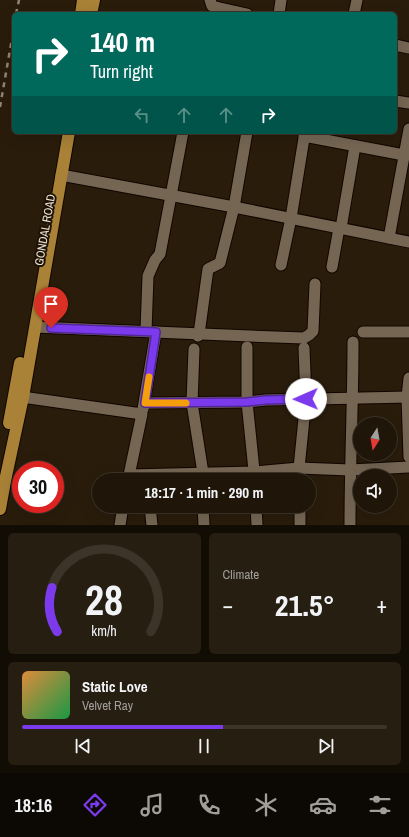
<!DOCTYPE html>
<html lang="en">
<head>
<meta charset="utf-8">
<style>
	:root { --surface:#1f1508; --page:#271e12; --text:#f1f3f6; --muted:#a19f9c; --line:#3c3429; --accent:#7c3aed }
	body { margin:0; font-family:"Archivo Narrow",sans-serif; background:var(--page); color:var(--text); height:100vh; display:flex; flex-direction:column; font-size:15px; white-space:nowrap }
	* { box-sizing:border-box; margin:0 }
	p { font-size:13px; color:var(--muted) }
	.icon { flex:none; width:22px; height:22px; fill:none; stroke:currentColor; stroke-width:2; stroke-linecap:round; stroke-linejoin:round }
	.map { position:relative; height:525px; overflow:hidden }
	.sheet { display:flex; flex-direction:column; gap:8px; padding:8px; background:#110c04; flex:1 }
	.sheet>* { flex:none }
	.top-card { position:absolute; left:12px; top:12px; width:385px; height:122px; border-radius:6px; box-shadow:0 4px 16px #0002,0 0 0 1px var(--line); background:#00695c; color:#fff; overflow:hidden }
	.needle { width:26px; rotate:191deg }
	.buttons { position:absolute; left:353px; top:417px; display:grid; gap:8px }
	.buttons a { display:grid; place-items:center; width:44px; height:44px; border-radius:50%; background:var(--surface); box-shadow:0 4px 16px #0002,0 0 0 1px var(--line); font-size:20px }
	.speed { position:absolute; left:12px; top:461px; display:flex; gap:8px; font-size:20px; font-weight:700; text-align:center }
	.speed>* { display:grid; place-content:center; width:52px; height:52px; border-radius:50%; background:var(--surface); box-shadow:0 4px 16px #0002,0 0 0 1px var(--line); line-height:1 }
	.speed .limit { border:6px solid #d22; background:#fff; color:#111 }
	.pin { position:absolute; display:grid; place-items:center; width:34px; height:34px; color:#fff; margin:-41px -17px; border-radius:50% 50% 50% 0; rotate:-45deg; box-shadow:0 0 4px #0007 }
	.pin .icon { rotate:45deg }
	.me { position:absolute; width:44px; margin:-22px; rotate:269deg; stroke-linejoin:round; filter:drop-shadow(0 0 3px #0008) }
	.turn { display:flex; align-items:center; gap:14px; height:84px; padding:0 12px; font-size:18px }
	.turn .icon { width:52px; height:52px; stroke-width:2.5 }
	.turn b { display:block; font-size:28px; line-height:34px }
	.lanes { display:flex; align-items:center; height:38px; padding:0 12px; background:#0003; justify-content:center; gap:20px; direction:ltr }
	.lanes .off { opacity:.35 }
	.big { font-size:30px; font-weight:700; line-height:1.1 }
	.sheet .card { flex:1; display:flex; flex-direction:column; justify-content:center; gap:6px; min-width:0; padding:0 14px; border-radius:6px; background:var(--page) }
	.sheet .dial { align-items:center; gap:0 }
	.dial svg { height:104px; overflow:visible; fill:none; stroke:var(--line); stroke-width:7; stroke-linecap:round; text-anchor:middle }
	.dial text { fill:var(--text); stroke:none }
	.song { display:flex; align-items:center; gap:12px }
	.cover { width:48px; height:48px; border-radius:6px; background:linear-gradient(135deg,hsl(30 70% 55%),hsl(140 70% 35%)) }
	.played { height:4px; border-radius:2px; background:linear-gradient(90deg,var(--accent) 55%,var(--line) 55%) }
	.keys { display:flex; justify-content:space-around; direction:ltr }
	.heat { display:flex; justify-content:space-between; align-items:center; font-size:22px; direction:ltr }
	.sheet .tiles { flex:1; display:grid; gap:8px; grid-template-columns:1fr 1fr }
	.card:last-child { grid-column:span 2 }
	.trip { position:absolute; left:92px; top:473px; width:224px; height:40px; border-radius:20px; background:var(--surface); box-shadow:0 4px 16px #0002,0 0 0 1px var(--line); font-weight:700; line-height:40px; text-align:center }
	.dock { display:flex; height:64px; justify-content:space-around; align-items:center; background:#0c0803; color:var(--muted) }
	.dock .icon { width:28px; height:28px }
	.dock .selected { color:var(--accent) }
	.dock b { font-size:18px; color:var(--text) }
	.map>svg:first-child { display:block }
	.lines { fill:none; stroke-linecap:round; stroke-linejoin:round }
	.minor-casing { stroke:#110600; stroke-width:13 }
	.major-casing { stroke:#110600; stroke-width:14 }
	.minor { stroke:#756653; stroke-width:11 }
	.major { stroke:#a98237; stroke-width:12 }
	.rail { stroke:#908578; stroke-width:2.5; stroke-dasharray:5 5; stroke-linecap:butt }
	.route-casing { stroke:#51269a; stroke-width:10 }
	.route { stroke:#7c3aed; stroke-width:7 }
	.slow { stroke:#f59e0b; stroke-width:7 }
	.labels { text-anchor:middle; stroke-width:4; stroke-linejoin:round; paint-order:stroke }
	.street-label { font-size:12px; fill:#eae2d7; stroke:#1f1303 }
</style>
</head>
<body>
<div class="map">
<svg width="409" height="525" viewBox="0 0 409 525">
	<rect width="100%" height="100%" fill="#291c0b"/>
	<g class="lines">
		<defs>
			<g id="minor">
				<polyline points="210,0 212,6 220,8 247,14"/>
				<polyline points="279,14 281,0"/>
				<polyline points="354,14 357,0"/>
				<polyline points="395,45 409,48"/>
				<polyline points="395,101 409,103"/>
				<polyline points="304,136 404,155"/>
				<polyline points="61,175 234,207 409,242"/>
				<polyline points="341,228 355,146"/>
				<polyline points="389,238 409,129"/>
				<polyline points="281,265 291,218 305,132"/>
				<polyline points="332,267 339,228"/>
				<polyline points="35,327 250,336 304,338 309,335 313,331 315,284"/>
				<polyline points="146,331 148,276 155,260 160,254 183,132"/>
				<polyline points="363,332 409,332"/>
				<polyline points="198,336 199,334 208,269 220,263 234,207 247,132"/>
				<polyline points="247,347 247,402 255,480"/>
				<polyline points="194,349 192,403 203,473 203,480"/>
				<polyline points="409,378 407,397 409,457"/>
				<polyline points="15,396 142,414 128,480"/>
				<polyline points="145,403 247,402 266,400 409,397"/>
				<polyline points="143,409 156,332"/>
				<polyline points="129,475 254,472 299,468 350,470 409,467"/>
				<polyline points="299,480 299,468 306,399 304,348"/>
				<polyline points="150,506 152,525"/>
				<polyline points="203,506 204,525"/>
				<polyline points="256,506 257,525"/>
				<polyline points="300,506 300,525"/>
				<polyline points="120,525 123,506"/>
				<path d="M350,525C350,464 353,403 353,342"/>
			</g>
			<g id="major">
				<polyline points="81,14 83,0"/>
				<polyline points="91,14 94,0"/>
				<polyline points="9,423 20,363"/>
				<polyline points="0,509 5,481 23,397 69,132"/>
			</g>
		</defs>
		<!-- minor casing -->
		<use href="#minor" class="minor-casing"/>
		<!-- major casing -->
		<use href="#major" class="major-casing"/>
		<!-- minor -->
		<use href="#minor" class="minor"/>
		<!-- major -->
		<use href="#major" class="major"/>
		<!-- rail -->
		<g class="rail">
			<polyline points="16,14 19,0"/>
			<polyline points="0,107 14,27"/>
		</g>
	</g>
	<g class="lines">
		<defs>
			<polyline id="route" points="51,328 156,332 145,403 247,402 266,400 306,399"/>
		</defs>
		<!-- route casing -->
		<use href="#route" class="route-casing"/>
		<!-- route -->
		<use href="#route" class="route"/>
		<!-- slow -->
		<polyline class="slow" points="149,377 145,403 186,403"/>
	</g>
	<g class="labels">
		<!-- street labels -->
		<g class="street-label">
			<text transform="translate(45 230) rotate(-80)" y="4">GONDAL ROAD</text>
		</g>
	</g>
</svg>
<div class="buttons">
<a><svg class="needle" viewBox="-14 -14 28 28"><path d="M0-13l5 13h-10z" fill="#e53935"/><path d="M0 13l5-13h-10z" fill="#a19f9c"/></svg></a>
<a><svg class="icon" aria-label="sound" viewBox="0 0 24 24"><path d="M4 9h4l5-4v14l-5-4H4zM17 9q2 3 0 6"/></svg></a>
</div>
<div class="speed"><div class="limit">30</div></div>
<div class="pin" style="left:51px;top:328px;background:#d93025"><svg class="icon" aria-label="arrive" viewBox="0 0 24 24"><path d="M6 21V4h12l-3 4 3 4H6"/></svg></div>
<svg class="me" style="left:306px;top:399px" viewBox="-20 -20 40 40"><circle r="19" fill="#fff"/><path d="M0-13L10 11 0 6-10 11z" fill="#7c3aed"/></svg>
<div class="trip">18:17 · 1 min · 290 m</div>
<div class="top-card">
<div class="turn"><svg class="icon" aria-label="right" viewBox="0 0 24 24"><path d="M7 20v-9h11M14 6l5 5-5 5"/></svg><div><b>140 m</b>Turn right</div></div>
<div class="lanes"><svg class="icon off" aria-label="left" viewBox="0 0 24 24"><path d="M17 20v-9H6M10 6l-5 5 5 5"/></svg><svg class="icon off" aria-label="ahead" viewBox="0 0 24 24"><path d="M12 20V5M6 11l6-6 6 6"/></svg><svg class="icon off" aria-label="ahead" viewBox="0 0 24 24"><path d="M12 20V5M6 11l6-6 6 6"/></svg><svg class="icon" aria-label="right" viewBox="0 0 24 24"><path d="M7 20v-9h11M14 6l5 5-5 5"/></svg></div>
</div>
</div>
<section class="sheet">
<div class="tiles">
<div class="card dial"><svg viewBox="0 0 100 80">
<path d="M14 69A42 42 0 1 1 86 69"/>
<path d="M14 69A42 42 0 0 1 10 35" stroke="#7c3aed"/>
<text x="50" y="56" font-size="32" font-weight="700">28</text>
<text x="50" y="72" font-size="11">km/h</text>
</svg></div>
<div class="card"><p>Climate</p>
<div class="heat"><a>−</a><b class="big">21.5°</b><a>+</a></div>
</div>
<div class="card">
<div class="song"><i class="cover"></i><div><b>Static Love</b><p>Velvet Ray</p></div></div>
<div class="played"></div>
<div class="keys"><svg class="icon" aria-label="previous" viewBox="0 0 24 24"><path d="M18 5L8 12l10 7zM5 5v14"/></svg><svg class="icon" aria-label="pause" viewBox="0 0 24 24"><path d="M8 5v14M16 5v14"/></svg><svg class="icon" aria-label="next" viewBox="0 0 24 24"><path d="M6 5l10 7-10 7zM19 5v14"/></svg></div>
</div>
</div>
</section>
<nav class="dock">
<b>18:16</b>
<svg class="icon selected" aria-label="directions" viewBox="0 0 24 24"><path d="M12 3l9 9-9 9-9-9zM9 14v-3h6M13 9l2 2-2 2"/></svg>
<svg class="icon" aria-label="music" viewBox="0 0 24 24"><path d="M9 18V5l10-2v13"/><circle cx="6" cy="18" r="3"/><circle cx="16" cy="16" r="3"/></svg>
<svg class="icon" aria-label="phone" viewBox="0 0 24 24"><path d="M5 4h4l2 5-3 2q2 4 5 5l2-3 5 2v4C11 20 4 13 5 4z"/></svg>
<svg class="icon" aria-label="climate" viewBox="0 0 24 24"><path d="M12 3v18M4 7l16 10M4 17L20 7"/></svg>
<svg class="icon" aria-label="car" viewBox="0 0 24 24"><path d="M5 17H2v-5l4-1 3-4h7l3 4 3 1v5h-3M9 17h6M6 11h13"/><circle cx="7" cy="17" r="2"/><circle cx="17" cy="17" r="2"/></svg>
<svg class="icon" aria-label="filters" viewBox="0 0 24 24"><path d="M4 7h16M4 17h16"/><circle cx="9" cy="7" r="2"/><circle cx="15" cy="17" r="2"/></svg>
</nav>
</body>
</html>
